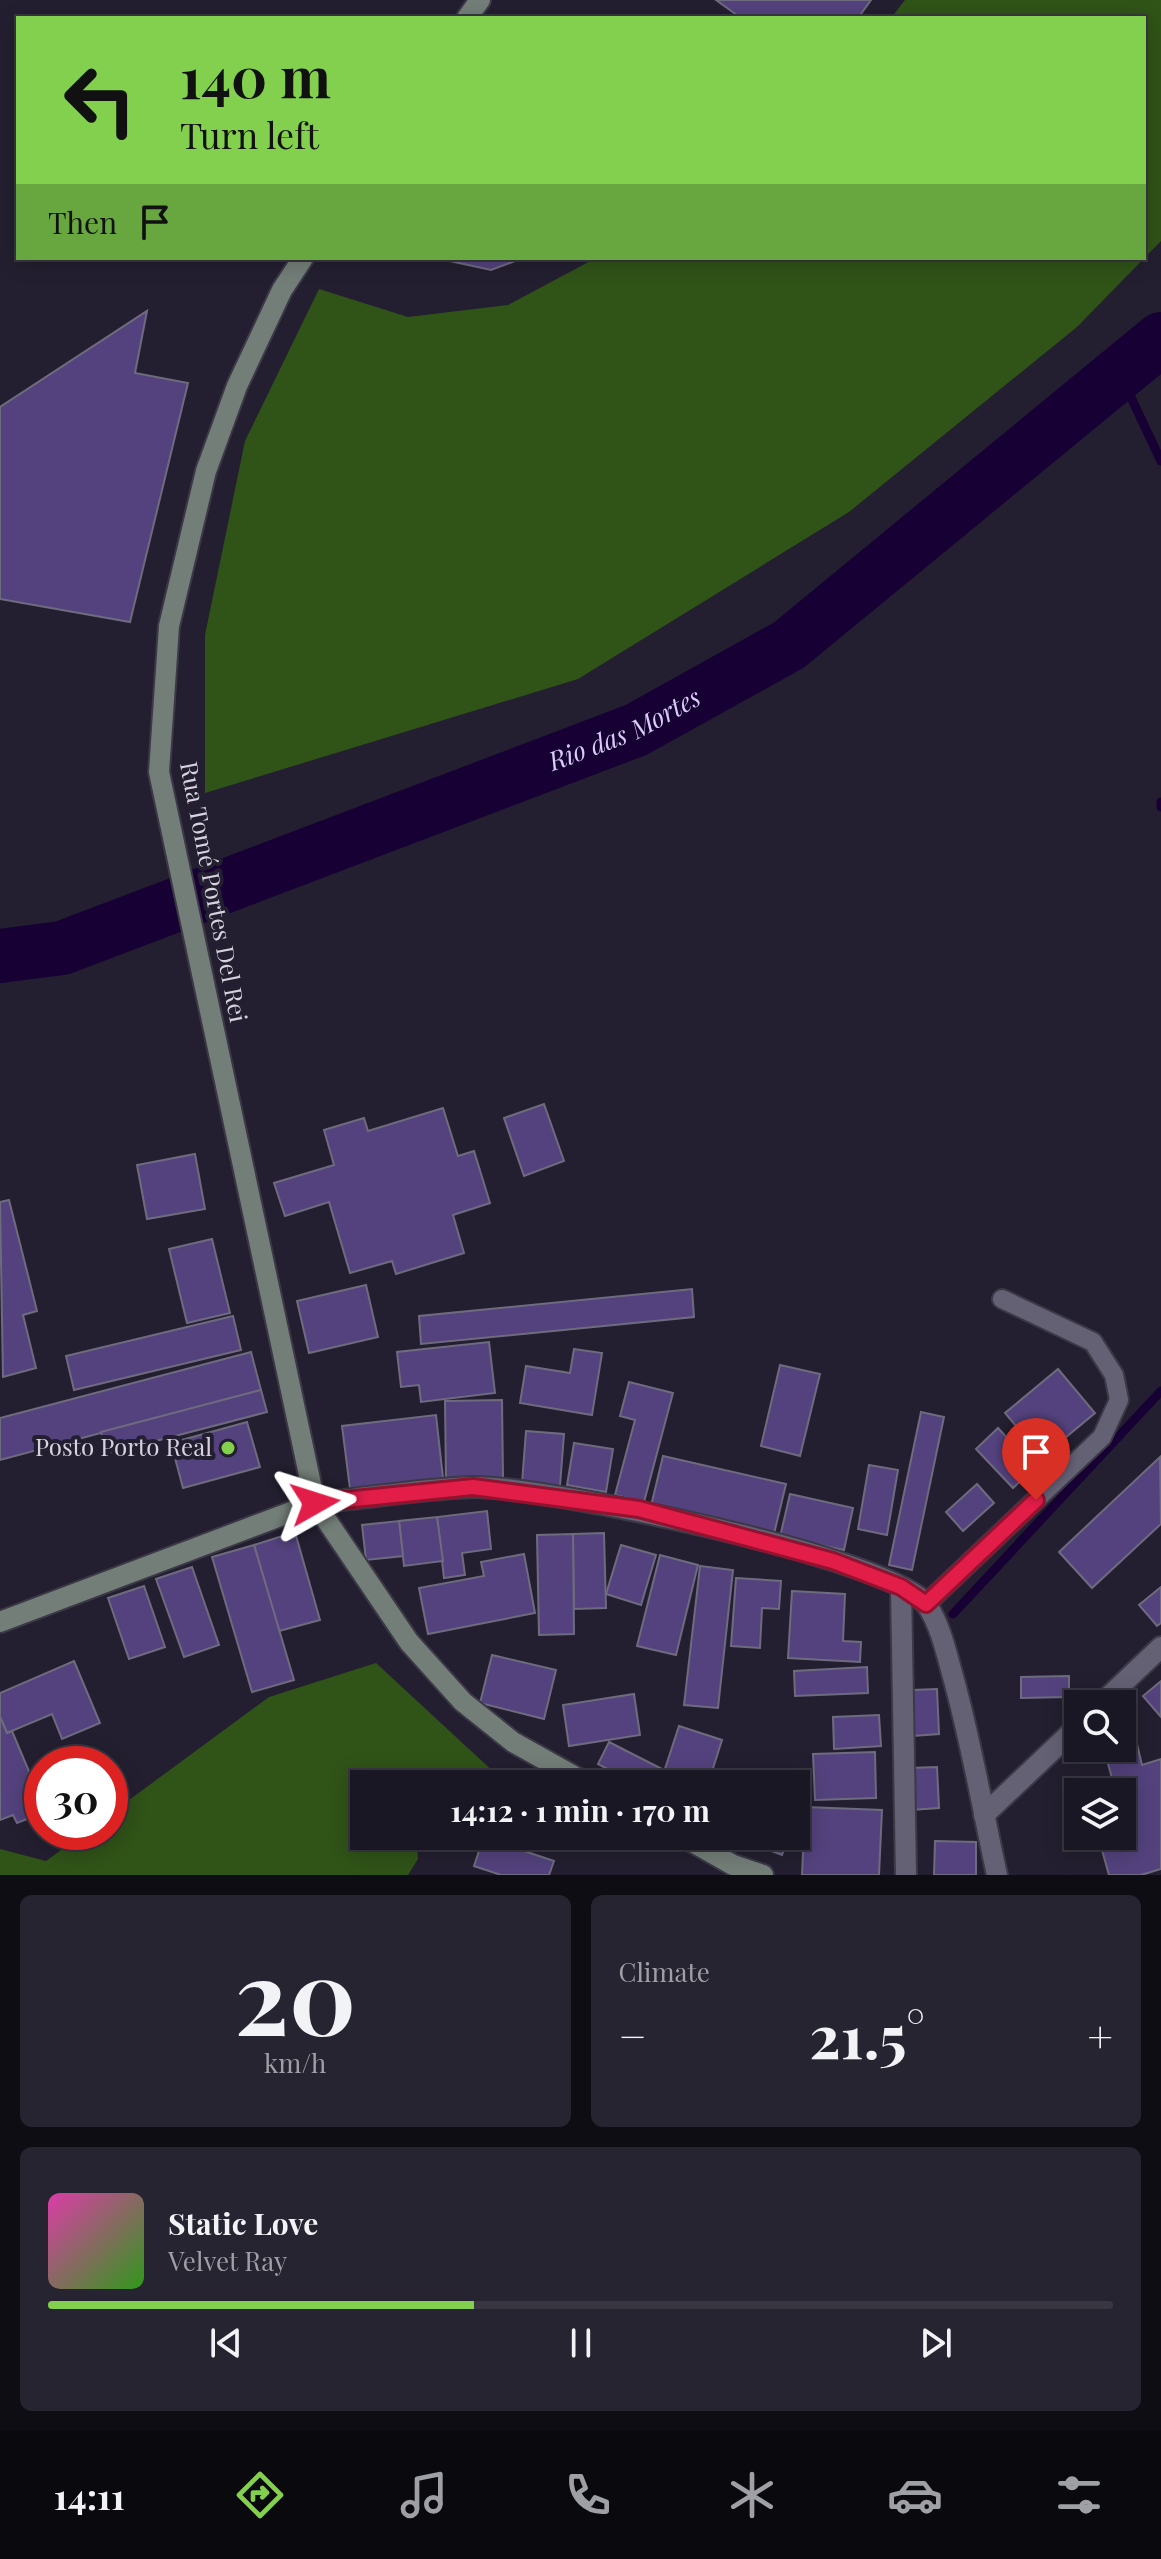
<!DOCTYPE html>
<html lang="en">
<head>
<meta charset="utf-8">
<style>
	:root { --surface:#1a1724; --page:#272431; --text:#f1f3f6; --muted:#9f9fa6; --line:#383641; --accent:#83d04f }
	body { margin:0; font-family:"Playfair Display",serif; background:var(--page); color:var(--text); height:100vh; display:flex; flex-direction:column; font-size:30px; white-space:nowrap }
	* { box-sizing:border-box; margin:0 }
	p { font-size:26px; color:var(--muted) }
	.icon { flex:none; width:44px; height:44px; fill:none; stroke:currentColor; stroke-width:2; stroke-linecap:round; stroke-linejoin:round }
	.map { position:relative; height:1875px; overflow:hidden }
	.side { display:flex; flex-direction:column; gap:20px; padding:20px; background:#0e0d14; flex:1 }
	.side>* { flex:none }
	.top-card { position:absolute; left:16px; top:16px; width:1130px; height:244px; border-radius:0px; box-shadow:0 4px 20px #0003,0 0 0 2px var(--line); background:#83d04f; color:#111; overflow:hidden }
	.fabs { position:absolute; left:1064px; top:1690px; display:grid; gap:16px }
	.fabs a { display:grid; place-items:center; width:72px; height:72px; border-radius:0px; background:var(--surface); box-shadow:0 4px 20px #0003,0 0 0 2px var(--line); font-size:40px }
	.speed { position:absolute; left:24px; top:1746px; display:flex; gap:16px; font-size:40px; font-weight:700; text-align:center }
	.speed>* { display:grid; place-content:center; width:104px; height:104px; border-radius:50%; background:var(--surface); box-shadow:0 4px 20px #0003,0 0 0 2px var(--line); line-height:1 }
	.speed .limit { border:12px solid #d22; background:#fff; color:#111 }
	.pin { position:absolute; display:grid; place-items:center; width:68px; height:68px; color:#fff; margin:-82px -34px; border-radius:50% 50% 50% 0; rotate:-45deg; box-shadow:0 0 8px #0007 }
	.pin .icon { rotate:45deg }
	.me { position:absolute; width:88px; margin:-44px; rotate:84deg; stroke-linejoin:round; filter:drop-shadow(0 0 6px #0008) }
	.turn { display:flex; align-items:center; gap:28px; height:168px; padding:0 32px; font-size:36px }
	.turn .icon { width:104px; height:104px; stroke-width:2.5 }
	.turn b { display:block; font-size:56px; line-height:68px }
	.then { display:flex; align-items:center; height:76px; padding:0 32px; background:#0003; gap:16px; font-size:30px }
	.big { font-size:60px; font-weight:700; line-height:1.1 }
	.side .widget { flex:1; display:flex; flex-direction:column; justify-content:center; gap:12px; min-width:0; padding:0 28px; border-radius:12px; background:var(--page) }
	.side .dial { align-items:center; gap:0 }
	.dial b { font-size:104px; line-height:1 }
	.song { display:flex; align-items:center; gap:24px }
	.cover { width:96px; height:96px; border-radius:12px; background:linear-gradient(135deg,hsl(320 70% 55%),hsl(110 70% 35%)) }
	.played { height:8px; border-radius:4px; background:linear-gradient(90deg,var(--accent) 40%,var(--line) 40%) }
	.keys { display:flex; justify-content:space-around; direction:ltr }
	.heat { display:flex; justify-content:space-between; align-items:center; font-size:44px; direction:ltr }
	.side .tiles { flex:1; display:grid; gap:20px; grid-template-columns:1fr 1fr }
	.widget:last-child { grid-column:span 2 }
	.trip { position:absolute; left:350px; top:1770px; width:460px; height:80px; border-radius:0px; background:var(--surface); box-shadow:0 4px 20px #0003,0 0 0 2px var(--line); font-weight:700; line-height:80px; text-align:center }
	.dock { display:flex; height:128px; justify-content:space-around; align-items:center; background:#0a090e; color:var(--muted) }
	.dock .icon { width:56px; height:56px }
	.dock .current { color:var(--accent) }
	.dock b { font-size:36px; color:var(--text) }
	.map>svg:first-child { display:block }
	.forest { fill:#305318 }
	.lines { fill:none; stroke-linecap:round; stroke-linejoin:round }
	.stream { stroke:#160034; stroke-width:9 }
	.river { stroke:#160034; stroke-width:54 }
	.building { fill:#53427d; stroke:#6f6b7f; stroke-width:2 }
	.service-casing { stroke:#3c3947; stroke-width:22 }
	.minor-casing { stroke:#3c3947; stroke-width:24 }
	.secondary-casing { stroke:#3c3947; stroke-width:24 }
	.service { stroke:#656175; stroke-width:18 }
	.minor { stroke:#656175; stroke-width:20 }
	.secondary { stroke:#747e78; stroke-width:20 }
	.route-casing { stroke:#92132f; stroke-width:20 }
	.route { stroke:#e11d48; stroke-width:14 }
	.poi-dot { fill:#83d04f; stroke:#231f30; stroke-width:3 }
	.labels { text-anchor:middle; stroke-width:8; stroke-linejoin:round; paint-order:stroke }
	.street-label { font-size:24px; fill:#d6d3df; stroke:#231f30 }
	.poi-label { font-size:24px; fill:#d6d3df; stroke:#231f30; text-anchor:end }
	.water-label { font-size:26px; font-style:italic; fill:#d6cef3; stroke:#231f30 }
</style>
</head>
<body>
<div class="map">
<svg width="1161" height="1875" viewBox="0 0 1161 1875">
	<rect width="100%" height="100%" fill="#231f30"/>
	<!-- forest -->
	<g class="forest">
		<polygon points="905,0 1161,0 1161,241 1077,327 849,512 578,679 205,793 205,635 245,441 319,289 408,317 508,305 596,258 1144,258 1144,18 891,18"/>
		<polygon points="376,1663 496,1774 488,1784 364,1784 364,1836 416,1836 418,1859 408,1875 0,1875 0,1849 46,1861 86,1832 110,1832 110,1814 269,1697"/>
	</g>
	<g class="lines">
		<!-- stream -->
		<g class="stream">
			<polyline points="1120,374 1161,461"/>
			<polyline points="1161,802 1161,807"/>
			<polyline points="953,1614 1161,1391"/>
		</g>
		<!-- river -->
		<path class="river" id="s1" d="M0,956L62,948L636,730L789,645L1161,339"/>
	</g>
	<!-- building -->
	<g class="building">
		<polygon points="716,0 871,0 858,18 741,18"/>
		<polygon points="436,258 523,258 491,270"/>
		<polygon points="147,311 135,373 188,383 130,622 0,599 0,407"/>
		<polygon points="544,1104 564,1161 524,1176 504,1118"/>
		<polygon points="443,1108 458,1156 474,1151 490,1203 453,1215 464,1253 396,1274 392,1261 350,1273 329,1202 285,1216 274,1183 334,1165 324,1130 364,1118 368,1131"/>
		<polygon points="195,1154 205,1209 147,1219 137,1165"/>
		<polygon points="9,1200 37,1311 23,1315 36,1368 3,1377 0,1202"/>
		<polygon points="212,1239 230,1313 187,1323 169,1249"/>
		<polygon points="366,1285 378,1337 309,1353 297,1301"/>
		<polygon points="692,1289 694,1317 421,1344 419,1316"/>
		<polygon points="233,1316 241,1350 74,1390 66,1356"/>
		<polygon points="489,1342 495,1393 421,1402 419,1385 401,1387 397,1352"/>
		<polygon points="574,1349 602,1353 592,1415 520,1403 526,1366 570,1373"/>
		<polygon points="251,1352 261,1390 0,1460 0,1418"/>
		<polygon points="780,1365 820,1374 800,1456 761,1446"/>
		<polygon points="1058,1369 1095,1413 1042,1457 1005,1413"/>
		<polygon points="629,1382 673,1393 644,1502 615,1495 635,1420 620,1416"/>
		<polygon points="261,1390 267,1412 106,1454 101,1432"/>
		<polygon points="502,1400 503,1478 446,1479 445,1401"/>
		<polygon points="921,1412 944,1417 912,1570 889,1565"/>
		<polygon points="436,1415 443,1478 350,1489 342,1426"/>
		<polygon points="247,1422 260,1467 183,1488 171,1443"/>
		<polygon points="998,1428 1035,1468 1013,1488 976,1449"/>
		<polygon points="526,1431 564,1434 560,1486 522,1483"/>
		<polygon points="574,1443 613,1449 606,1492 567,1485"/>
		<polygon points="663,1456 786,1484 774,1534 651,1506"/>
		<polygon points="1160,1457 1161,1524 1092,1588 1059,1552"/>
		<polygon points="869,1465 898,1470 887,1535 858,1529"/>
		<polygon points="977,1484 994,1503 963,1531 946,1512"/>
		<polygon points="790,1494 853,1508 844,1550 780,1537"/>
		<polygon points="487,1511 491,1549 462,1553 465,1575 444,1578 437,1517"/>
		<polygon points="437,1517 443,1561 404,1566 399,1521"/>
		<polygon points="399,1521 403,1556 366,1560 362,1525"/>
		<polygon points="295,1532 320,1620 279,1631 254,1545"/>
		<polygon points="604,1533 606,1608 574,1609 573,1534"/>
		<polygon points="573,1534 574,1634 539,1635 537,1535"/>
		<polygon points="254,1545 294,1680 252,1692 212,1557"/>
		<polygon points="621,1545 656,1555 641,1605 606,1594"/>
		<polygon points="524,1554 535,1613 428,1634 419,1588 484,1576 481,1562"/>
		<polygon points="660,1555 698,1565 676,1655 637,1646"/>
		<polygon points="700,1566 733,1570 718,1708 684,1705"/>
		<polygon points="192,1567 219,1645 184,1657 156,1579"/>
		<polygon points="736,1578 781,1581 779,1609 762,1608 760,1648 731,1646"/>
		<polygon points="144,1586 165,1647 129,1659 108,1598"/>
		<polygon points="1161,1587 1161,1623 1157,1626 1139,1605"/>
		<polygon points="792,1591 845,1594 843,1641 861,1642 860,1662 788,1658"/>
		<polygon points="492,1655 556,1670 544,1719 480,1703"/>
		<polygon points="74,1661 100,1723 62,1739 52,1714 7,1733 0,1717 0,1693"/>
		<polygon points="867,1667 868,1693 795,1696 794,1671"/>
		<polygon points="1069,1676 1069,1697 1021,1698 1021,1677"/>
		<polygon points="1161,1681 1161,1717 1143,1696"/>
		<polygon points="937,1689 939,1734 913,1736 912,1690"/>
		<polygon points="634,1694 640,1735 569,1746 563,1705"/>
		<polygon points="879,1715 881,1746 834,1749 833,1717"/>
		<polygon points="0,1717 7,1733 12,1731 42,1802 42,1813 17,1823 13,1815 0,1820"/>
		<polygon points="679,1726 722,1740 708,1784 660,1784"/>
		<polygon points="609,1742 662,1769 654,1784 636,1784 598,1764"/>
		<polygon points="1137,1744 1142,1765 1161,1759 1161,1869 1141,1875 1109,1875 1098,1836 1122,1836 1122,1792 1086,1792 1084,1787 1112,1778 1105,1753"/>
		<polygon points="875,1752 876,1798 815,1800 813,1754"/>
		<polygon points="937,1767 939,1808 911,1810 909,1768"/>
		<polygon points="805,1807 882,1810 879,1875 802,1875"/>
		<polygon points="484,1836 519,1836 515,1848 554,1861 549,1875 501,1875 474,1866"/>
		<polygon points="731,1836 789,1836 782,1855"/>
		<polygon points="935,1841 976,1842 976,1875 934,1875"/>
	</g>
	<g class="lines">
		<defs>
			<polyline id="service" points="926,1604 1102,1437 1119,1400 1114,1375 1093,1342 1002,1299"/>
			<g id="minor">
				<path d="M315,1503C367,1498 420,1489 472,1487C539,1485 894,1558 927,1605C940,1625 946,1651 952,1673C971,1740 982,1807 997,1875"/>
				<polyline points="901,1587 906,1875"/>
				<polyline points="1101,1704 1161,1647"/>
				<polyline points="984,1815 1078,1726"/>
			</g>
			<g id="secondary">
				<polyline points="467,18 480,0"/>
				<polyline points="303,258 282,290 237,386 206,471 169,626 159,772 315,1503 409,1642 463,1702 513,1742 588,1784"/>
				<polyline points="0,1622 315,1503"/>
				<polyline points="682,1836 733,1865 763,1875"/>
			</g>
		</defs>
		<!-- service casing -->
		<use href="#service" class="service-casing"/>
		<!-- minor casing -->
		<use href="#minor" class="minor-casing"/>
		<!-- secondary casing -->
		<use href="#secondary" class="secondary-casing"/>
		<!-- service -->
		<use href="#service" class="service"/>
		<!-- minor -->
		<use href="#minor" class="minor"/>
		<!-- secondary -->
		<use href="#secondary" class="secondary"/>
	</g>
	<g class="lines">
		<defs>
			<polyline id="route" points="315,1503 473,1487 639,1509 833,1561 901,1587 926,1604 1036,1500"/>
		</defs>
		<!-- route casing -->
		<use href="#route" class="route-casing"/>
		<!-- route -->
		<use href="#route" class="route"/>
	</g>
	<!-- markers -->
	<circle class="poi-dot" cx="228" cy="1448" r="8"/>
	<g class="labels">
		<!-- street labels -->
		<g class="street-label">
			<text transform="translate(213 892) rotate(79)" y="8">Rua Tomé Portes Del Rei</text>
		</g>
		<!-- poi labels -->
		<g class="poi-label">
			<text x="212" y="1456">Posto Porto Real</text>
		</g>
		<!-- water labels -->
		<g class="water-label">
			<text dy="9" stroke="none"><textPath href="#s1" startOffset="666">Rio das Mortes</textPath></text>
		</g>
	</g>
</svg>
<div class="fabs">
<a><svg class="icon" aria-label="search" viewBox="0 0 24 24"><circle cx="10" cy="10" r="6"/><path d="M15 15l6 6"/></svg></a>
<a><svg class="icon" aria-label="layers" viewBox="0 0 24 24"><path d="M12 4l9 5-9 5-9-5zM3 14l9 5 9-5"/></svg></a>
</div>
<div class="speed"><div class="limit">30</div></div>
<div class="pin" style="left:1036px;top:1500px;background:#d93025"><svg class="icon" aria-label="arrive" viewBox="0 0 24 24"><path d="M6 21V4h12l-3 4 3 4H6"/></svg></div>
<svg class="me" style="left:315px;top:1503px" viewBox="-20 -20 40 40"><path d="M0-17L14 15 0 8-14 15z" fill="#e11d48" stroke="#fff" stroke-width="4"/></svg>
<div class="trip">14:12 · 1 min · 170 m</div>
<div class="top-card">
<div class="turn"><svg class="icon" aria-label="left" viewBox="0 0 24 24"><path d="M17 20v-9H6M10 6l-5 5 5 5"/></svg><div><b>140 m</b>Turn left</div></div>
<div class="then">Then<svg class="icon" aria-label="arrive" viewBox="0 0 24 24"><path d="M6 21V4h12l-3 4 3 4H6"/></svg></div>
</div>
</div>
<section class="side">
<div class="tiles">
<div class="widget dial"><b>20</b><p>km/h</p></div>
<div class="widget"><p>Climate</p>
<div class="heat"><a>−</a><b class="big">21.5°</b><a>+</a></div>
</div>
<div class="widget">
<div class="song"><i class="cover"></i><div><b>Static Love</b><p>Velvet Ray</p></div></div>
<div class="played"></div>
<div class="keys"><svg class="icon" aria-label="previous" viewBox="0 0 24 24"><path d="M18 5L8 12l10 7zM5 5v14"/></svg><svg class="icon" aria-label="pause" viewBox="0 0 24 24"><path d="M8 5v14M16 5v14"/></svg><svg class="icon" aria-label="next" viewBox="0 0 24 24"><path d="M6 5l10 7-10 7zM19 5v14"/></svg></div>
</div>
</div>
</section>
<nav class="dock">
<b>14:11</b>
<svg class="icon current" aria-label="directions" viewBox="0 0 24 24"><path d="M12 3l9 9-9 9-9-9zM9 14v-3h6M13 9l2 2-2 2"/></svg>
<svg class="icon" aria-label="music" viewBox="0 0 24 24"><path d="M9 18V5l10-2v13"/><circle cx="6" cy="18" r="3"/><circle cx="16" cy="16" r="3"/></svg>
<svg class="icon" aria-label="phone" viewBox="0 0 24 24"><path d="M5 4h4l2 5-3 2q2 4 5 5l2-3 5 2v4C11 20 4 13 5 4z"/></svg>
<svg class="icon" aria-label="climate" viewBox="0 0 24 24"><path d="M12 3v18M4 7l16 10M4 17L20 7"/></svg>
<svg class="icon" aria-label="car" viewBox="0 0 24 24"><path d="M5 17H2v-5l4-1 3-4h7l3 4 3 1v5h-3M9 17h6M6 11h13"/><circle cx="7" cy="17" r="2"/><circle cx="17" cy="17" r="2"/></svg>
<svg class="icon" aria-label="filters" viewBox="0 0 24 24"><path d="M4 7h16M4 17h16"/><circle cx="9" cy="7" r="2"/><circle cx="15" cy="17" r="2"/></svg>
</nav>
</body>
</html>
